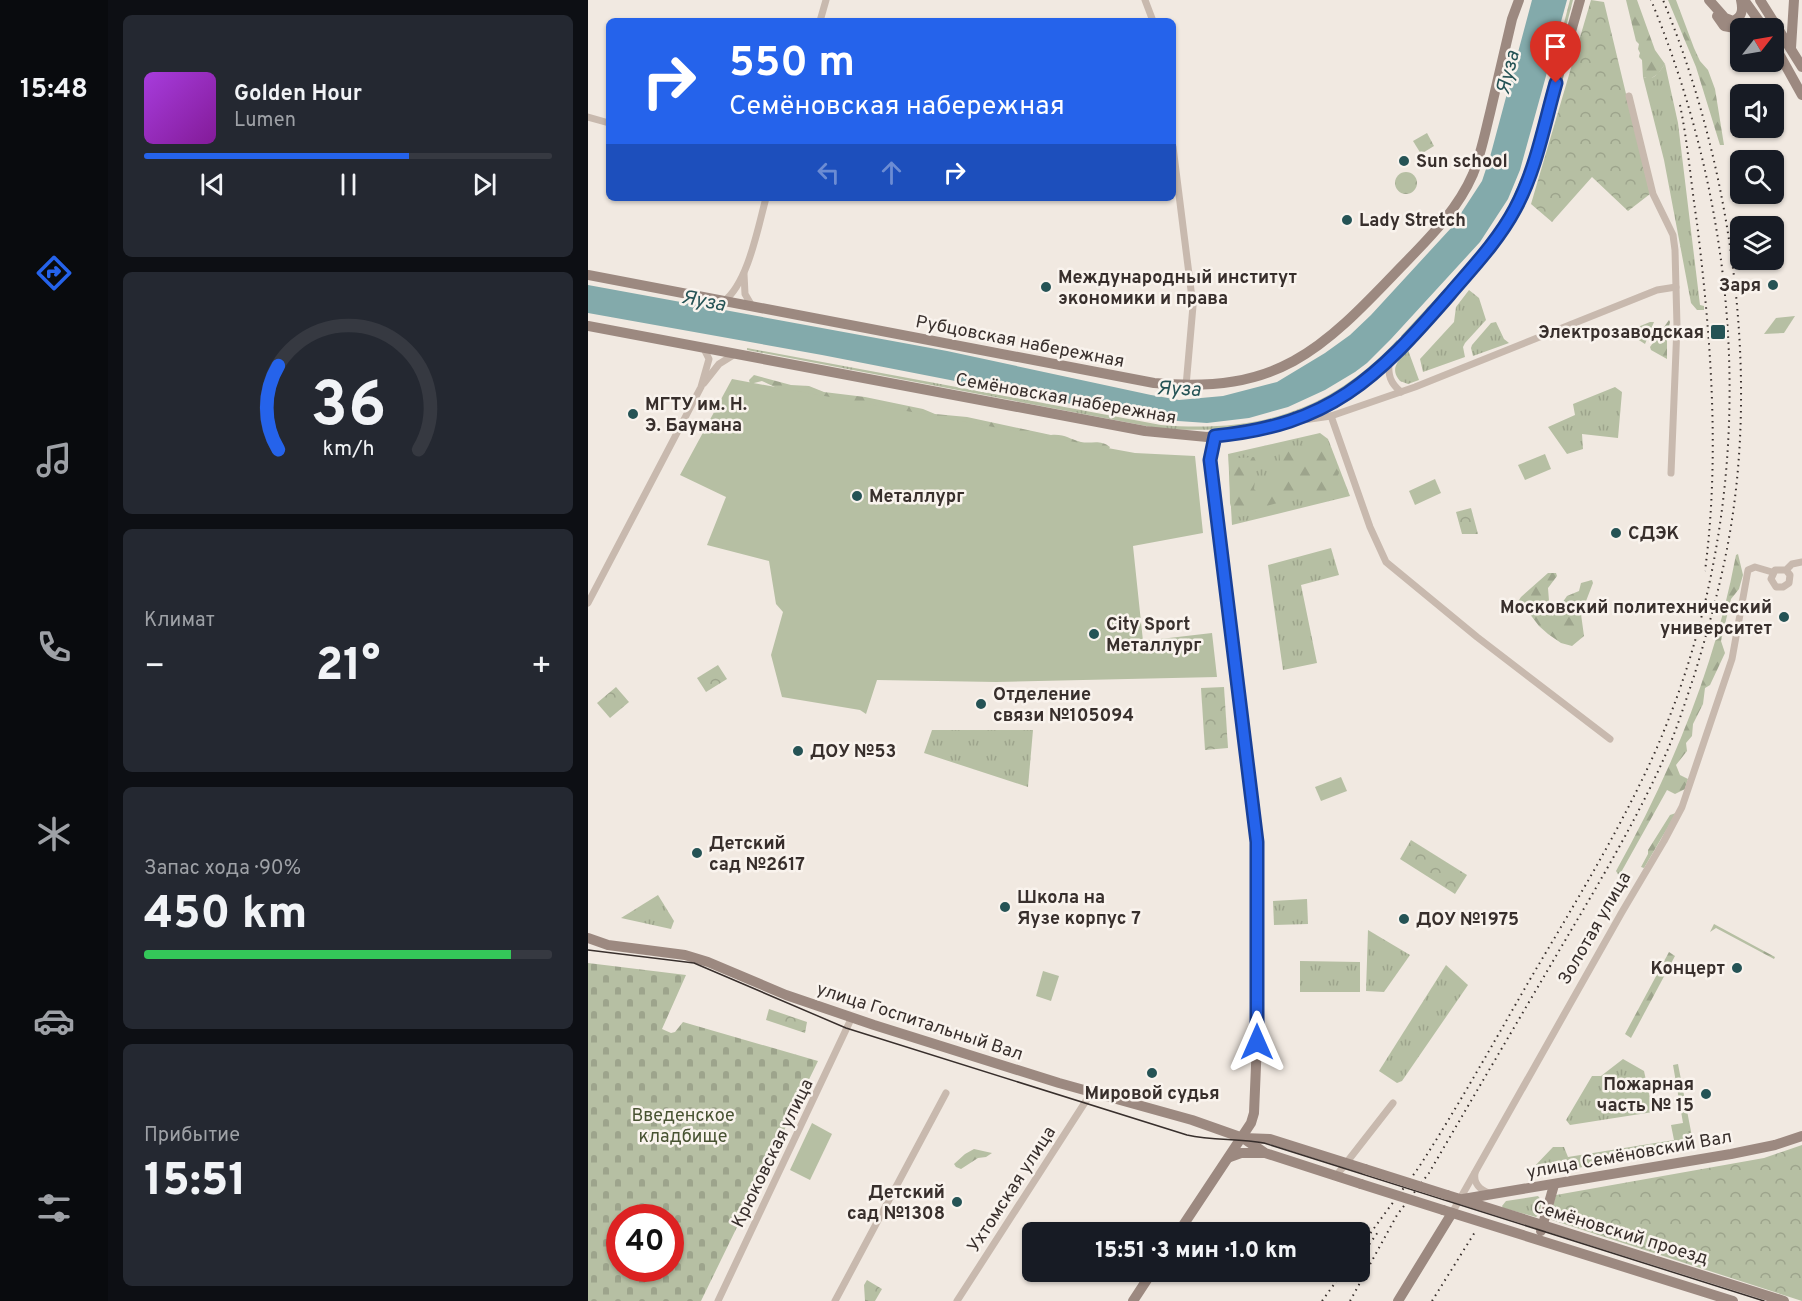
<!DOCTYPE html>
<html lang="ru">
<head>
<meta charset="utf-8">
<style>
	:root { --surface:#171b24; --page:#242831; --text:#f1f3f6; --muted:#9ea1a6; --line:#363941; --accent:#2563eb }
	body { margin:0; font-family:Overpass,sans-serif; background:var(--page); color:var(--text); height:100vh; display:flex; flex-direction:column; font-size:22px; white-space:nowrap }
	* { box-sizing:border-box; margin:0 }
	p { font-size:20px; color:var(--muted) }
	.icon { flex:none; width:33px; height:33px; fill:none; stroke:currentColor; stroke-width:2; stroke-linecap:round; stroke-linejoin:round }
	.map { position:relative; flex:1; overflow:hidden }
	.drawer { display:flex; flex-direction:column; gap:15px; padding:15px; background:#0d0f14; width:480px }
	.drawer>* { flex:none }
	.banner { position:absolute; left:18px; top:18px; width:570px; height:183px; border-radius:9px; box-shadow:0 2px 4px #0004; background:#2563eb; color:#fff; overflow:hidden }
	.needle { width:39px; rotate:59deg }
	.controls { position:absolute; left:1142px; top:18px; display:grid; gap:12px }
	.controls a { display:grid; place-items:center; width:54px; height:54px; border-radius:9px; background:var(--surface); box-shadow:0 2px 4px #0004; font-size:30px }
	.speed { position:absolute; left:18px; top:1204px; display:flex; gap:12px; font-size:30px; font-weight:700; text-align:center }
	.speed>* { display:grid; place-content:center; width:78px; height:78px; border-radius:50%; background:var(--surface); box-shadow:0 2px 4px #0004; line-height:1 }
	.speed .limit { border:9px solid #d22; background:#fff; color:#111 }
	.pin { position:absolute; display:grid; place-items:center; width:51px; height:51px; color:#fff; margin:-62px -26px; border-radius:50% 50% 50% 0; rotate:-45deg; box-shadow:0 0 6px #0007 }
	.pin .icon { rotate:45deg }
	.me { position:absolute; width:66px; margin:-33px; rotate:0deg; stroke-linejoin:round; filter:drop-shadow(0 0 4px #0008) }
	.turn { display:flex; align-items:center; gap:21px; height:126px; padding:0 24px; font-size:27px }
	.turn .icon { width:78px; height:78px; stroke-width:2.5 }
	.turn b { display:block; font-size:42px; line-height:51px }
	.lanes { display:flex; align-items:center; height:57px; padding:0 24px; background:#0003; justify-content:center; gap:30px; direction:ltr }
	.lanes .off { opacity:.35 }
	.big { font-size:45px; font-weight:800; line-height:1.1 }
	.drawer .widget { flex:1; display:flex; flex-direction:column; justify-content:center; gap:9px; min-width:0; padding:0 21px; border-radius:9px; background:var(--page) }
	.drawer .dial { align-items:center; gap:0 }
	.dial svg { height:156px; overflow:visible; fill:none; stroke:var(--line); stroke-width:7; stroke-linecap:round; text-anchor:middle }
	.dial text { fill:var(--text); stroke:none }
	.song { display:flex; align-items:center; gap:18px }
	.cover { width:72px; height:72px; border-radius:9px; background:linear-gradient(135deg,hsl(280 70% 55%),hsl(290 70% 35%)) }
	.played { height:6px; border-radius:3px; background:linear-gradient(90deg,var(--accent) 65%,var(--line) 65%) }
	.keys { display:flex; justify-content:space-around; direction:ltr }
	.heat { display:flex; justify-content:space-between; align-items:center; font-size:33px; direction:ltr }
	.charge { height:9px; border-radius:4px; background:linear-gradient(90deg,#34c759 90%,var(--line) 0) }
	.trip { position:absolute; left:434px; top:1222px; width:348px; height:60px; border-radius:9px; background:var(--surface); box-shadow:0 2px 4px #0004; font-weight:800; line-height:60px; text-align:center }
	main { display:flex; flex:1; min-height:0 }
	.dock { display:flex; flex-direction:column; width:108px; justify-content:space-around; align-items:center; background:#090b0e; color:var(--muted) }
	.dock .icon { width:42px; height:42px }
	.dock .current { color:var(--accent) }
	.dock b { font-size:27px; color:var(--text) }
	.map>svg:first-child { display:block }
	.grass { fill:url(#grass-tufts) }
	.forest { fill:url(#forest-firs) }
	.cemetery { fill:url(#cemetery-stones); fill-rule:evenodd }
	.park { fill:url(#park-crowns) }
	.pitch { fill:#b6bfa3 }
	.water { fill:#83aaab }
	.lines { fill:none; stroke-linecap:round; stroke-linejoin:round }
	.street { stroke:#c8b9ae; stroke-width:7 }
	.secondary { stroke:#9c8980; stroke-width:10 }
	.tram { stroke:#382f2c; stroke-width:1.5 }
	.rail { stroke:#382f2c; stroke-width:2; stroke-dasharray:1.5 4.5; stroke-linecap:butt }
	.secondary-bridge { stroke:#9c8980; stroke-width:10 }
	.route-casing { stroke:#184099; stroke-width:15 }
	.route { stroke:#2563eb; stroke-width:10 }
	.poi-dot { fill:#255355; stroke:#f9f3ed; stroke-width:2 }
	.labels { text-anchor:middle; stroke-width:5; stroke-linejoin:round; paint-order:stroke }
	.poi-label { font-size:18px; font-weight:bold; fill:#382f2c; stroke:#f9f3ed; text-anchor:start }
	.street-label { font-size:18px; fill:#382f2c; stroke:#f9f3ed }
	.park-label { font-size:18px; fill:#485332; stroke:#f9f3ed }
	.water-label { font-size:20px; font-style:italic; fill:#255355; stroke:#f9f3ed }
</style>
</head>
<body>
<main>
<nav class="dock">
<b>15:48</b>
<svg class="icon current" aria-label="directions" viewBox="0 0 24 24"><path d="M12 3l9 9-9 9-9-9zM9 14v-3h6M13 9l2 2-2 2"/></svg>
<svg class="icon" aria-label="music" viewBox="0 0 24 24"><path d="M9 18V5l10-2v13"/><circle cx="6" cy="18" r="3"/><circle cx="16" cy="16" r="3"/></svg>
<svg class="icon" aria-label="phone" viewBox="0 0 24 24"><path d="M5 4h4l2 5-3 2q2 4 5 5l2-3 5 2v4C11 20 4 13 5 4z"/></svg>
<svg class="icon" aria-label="climate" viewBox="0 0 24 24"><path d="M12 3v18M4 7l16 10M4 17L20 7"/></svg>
<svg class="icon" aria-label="car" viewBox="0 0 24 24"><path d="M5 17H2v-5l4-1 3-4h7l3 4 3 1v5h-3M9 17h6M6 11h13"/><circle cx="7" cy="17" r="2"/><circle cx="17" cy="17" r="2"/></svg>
<svg class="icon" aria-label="filters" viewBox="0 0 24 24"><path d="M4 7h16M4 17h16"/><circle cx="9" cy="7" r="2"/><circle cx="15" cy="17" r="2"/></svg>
</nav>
<section class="drawer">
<div class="widget">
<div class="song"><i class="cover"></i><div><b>Golden Hour</b><p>Lumen</p></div></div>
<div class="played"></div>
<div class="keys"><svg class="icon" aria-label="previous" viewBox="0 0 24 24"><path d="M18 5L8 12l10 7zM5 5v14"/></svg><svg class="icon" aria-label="pause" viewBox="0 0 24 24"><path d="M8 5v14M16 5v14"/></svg><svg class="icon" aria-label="next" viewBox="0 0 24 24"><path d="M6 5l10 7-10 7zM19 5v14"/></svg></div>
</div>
<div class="widget dial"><svg viewBox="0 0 100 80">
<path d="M14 69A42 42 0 1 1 86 69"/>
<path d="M14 69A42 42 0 0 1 14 26" stroke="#2563eb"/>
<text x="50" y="56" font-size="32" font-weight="700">36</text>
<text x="50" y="72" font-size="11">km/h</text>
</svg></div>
<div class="widget"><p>Климат</p>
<div class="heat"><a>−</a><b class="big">21°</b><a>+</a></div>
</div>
<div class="widget"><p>Запас хода · 90%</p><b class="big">450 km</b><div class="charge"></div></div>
<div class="widget"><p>Прибытие</p><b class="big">15:51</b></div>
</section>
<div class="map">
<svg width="1214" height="1301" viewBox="0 0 1214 1301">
	<defs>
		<pattern id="grass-tufts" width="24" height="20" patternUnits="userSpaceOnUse" patternTransform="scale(1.5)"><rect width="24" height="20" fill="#b6bfa3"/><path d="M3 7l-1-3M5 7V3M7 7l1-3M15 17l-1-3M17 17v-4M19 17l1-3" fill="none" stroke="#9da48c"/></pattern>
		<pattern id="forest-firs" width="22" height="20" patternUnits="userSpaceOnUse" patternTransform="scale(1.5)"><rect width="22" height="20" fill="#b6bfa3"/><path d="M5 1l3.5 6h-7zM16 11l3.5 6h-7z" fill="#9da48c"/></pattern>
		<pattern id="cemetery-stones" width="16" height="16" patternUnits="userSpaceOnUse" patternTransform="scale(1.5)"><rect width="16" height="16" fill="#b6bfa3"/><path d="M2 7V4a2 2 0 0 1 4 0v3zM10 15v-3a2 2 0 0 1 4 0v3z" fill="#9da48c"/></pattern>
		<pattern id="park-crowns" width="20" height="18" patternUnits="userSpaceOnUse" patternTransform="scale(1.5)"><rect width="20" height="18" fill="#b6bfa3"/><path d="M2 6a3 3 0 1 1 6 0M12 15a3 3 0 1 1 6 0" fill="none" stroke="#9da48c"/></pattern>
	</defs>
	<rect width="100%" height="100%" fill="#f1e9e1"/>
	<!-- grass -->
	<g class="grass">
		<polygon points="982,0 985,0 943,161 934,188 906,238 815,338 813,336 887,256 905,233 919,211 940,162"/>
		<path d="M1077,64L1090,123L1112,305L1116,306V310H1109L1103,303L1076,160L1055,77C1067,81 1070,73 1077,64Z"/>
		<polygon points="881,290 891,298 898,320 877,343 875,347 877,357 835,372 832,359 866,322 868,307"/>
		<polygon points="1207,316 1196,333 1176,334 1188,318"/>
		<polygon points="908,322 916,339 921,343 885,356 883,348 884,345 903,323"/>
		<path d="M809,340L811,343C736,417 678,434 574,429L159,350V348L573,425C668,433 742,412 809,340Z"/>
		<path d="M820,350L831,380L820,384L812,381C801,368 811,360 820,350Z"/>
		<polygon points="1027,387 1034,392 1030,438 994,434 995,449 979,454 960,427 987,415 985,404"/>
		<polygon points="732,433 740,439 762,496 644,525 640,454"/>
		<polygon points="743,548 751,575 713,585 729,663 695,670 680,565"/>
		<polygon points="344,730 445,730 440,787 336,753"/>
		<polygon points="70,895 86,921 83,929 33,918"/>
		<polygon points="719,899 720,924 686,925 685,901"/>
		<polygon points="780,930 822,955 796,992 778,991"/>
		<polygon points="712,961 772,962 772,992 712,992"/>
		<polygon points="858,965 880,985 814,1081 809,1083 791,1071"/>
		<polygon points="1035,1059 1056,1071 1065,1112 982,1125 978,1120 1004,1076 1013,1076"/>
		<polygon points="1090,1064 1106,1147 945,1176 944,1169 965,1147 976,1147 980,1157 1086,1140 1083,1125 1095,1123 1085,1065"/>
		<polygon points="950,1196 954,1201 951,1215 948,1217 915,1208 914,1206 918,1201"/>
	</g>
	<!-- forest -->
	<g class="forest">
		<polygon points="1038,0 1049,0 1067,50 1077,64 1070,74 1062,79 1055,77 1054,60 1051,57 1052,53 1050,49 1051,44 1048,41"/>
		<polygon points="1080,0 1088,0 1106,48 1112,61 1120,70 1127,89 1136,145 1132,145 1108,67"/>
		<polygon points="1081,320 1082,322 1079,335 1079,359 1063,350 1062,347"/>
		<polygon points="1062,322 1066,322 1057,344 1043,335 1045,329"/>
		<path d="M166,375L203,385L221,386L236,392L277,397L335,409L347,414L379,417L463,435C478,434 480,439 493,442C504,444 512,439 522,447L518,454L189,388L174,381L162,384L161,380Z"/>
		<path d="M713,445L720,449H739L738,456L744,459L751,473L749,477H745C741,483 744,485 748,490L727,492L716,496L682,505L660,515L652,517L645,514L642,503L641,464L651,458L666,457L669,464L666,489L671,494L687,485L694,477L691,451Z"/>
		<path d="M1150,554L1155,575L1151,589L1143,599L1133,641L1137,653L1122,685L1117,688L1115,704L1105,724L1104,736L1098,743L1099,751L1088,765L1092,775L1100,779L1097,789L1087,794L1079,790L1031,876L1028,871C1084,771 1127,667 1148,555Z"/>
		<polygon points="960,573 968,573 969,576 960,588 962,614 965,616 979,596 991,591 993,583 1004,580 1005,583 993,614 996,636 984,646 973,643 960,634 951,626 941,613 929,603 933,597"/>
		<polygon points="1088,813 1056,868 1053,867 1060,854 1060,850 1082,815"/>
		<polygon points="1126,924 1187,957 1186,959 1128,928 1122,932"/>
		<polygon points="1081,952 1087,956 1043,1038 1037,1034"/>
		<polygon points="1097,1144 1098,1146 1096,1148 984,1168 980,1168 978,1165 980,1162"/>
		<polygon points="386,1149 404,1153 398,1157 390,1158 373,1169 368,1167 366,1164 377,1154"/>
	</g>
	<!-- cemetery -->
	<path class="cemetery" d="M0,963L98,975L74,1029L83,1033L87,1032L95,1022L230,1061L113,1301H0ZM32,1218H82V1269H32Z"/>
	<!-- park -->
	<g class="park">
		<polygon points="1003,0 1016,2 1062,194 1040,211 1004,177 964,222 943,204"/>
		<polygon points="839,133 846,146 833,154 825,141"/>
		<circle cx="818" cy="183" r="11"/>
		<polygon points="883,508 890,534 874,534 868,512"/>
		<polygon points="130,665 139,679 118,692 109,678"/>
		<polygon points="28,687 41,702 22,718 9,703"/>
		<polygon points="636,687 640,748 617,750 613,688"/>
		<polygon points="823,840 879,875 867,894 812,859"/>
		<polygon points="181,1009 219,1022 217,1033 178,1020"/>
		<polygon points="1214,1145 1214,1301 964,1220 962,1216 968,1195 1176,1158"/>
		<polygon points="279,1280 294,1289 287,1301 277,1301 276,1285"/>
	</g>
	<!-- pitch -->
	<g class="pitch">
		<polygon points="144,379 547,453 607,456 615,533 545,546 555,641 624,633 629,677 409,682 289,680 278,714 272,710 194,697 183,655 195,612 188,604 181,561 119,545 138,497 92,475"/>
		<polygon points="957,454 963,469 937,480 930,465"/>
		<polygon points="847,479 853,493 827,505 821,491"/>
		<polygon points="753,777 759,791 733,801 727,787"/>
		<polygon points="455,971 471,976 463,1001 448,996"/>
		<polygon points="224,1123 244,1134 222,1180 202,1170"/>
	</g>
	<!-- water -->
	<polygon class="water" points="944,0 979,0 932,170 920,199 892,242 803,339 779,363 767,372 737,390 700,407 661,418 619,423 561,419 234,355 0,313 0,285 359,351 563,395 591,400 635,396 689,382 737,353 762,335 783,315 864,227 894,181 902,157"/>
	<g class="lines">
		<!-- street -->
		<g class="street">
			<polyline points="557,0 565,21"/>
			<polyline points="232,21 238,0"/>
			<polyline points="1041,96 1065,194 1085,235 1087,250 1089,326 1083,473"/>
			<polyline points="0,117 21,123"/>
			<polyline points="585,147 605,306 598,386"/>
			<polyline points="156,274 157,294 164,306"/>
			<path d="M136,301C160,283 170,227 178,198"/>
			<path d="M801,362C800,375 802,383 813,392"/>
			<polyline points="116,383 131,364 147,354"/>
			<polyline points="743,416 782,527 798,562 889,637 1022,739"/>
			<polyline points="715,420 743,416 827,387 1069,290 1088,287"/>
			<polyline points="1198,570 1202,575 1201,583 1195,587 1188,587 1183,579 1187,570 1198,570 1204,564 1214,562"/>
			<polyline points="0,603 113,387 121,359 116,349"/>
			<path d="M887,1173C885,1183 892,1190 901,1193"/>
			<polyline points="748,1176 805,1103"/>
			<polyline points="864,1213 1034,912 1076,841 1094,807 1144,659 1160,570 1167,567 1184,572"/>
			<polyline points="130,1301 264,1017"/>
			<polyline points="247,1301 358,1093"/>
			<polyline points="369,1301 503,1093"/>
		</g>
		<!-- secondary -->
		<g class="secondary">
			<path d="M1121,0L1137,18L1145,21C1155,17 1155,9 1153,0"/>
			<polyline points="1156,0 1176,28"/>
			<polyline points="1172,0 1214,67"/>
			<polyline points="1129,16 1136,26 1152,29"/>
			<polyline points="1185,43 1214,95"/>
			<polyline points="1203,48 1206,0"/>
			<path d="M0,275L566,383C690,394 732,352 813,267C840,239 869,211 885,174C893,154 897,133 902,113C909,82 917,50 924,19L931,0"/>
			<polyline points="0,326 557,431 619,437 659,432 701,422 736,408 776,382 801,362 897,254 928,208 945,166 992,0"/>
			<polyline points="0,938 20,945 97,955 120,962 198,995 286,1025 471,1083 604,1120 655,1138 677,1153 773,1184"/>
			<polyline points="655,1138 682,1139 777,1169"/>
			<polyline points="642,1157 653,1153 676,1153"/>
			<polyline points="859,1195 1196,1301"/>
			<polyline points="875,1199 1143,1154 1187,1145 1214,1136"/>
			<polyline points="855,1210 1145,1301"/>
			<polyline points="953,1231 966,1185"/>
			<polyline points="590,1233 663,1123 666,1113 669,1042 669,842 622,460 627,436"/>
			<polyline points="545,1301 564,1272"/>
			<polyline points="810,1301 864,1213"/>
		</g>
		<!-- tram -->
		<path class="tram" d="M0,950L106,963L258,1028L599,1135C625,1141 650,1138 676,1143L1176,1301"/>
		<!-- rail -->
		<g class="rail">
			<path d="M1092,105C1100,144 1103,184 1109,223C1123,338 1132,456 1117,571"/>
			<path d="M779,1238C796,1214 814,1191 831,1167C871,1105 907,1040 944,976C987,903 1032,830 1067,752C1172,513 1162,240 1063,0"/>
			<polyline points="771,1259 790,1232"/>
			<polyline points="734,1301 755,1272"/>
			<path d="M762,1301L809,1215L841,1173C885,1097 930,1021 975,944C1011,883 1048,821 1077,756C1089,729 1098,700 1107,673C1121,626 1134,580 1142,532C1171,361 1141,159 1075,0"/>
			<polyline points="844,1301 887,1232"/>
		</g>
		<!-- secondary-bridge -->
		<g class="secondary-bridge">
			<polyline points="777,1169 859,1195"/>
			<polyline points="773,1184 855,1210"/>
		</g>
	</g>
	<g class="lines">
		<defs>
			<path id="route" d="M669,1042V842L622,460L627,436C742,425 788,379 861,295C884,268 910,241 927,209C948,170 956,125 968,83"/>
		</defs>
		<!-- route casing -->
		<use href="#route" class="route-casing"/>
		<!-- route -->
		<use href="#route" class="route"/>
	</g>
	<!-- markers -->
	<g class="poi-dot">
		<circle cx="816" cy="161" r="6"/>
		<circle cx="759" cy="220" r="6"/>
		<circle cx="1185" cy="285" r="6"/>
		<circle cx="458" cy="287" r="6"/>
		<rect x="1122" y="324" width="16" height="16" rx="3"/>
		<circle cx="45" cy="414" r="6"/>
		<circle cx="269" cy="496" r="6"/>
		<circle cx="1028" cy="533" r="6"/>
		<circle cx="1196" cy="617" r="6"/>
		<circle cx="506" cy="634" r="6"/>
		<circle cx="393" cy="704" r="6"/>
		<circle cx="210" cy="751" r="6"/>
		<circle cx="109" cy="853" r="6"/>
		<circle cx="417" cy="907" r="6"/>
		<circle cx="816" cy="919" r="6"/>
		<circle cx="1149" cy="968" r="6"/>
		<circle cx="564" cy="1073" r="6"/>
		<circle cx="1118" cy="1094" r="6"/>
		<circle cx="369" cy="1202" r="6"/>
	</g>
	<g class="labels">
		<!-- poi labels -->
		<g class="poi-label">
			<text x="828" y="167">Sun school</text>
			<text x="771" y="226">Lady Stretch</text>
			<text x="470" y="283">Международный институт<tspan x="470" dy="21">экономики и права</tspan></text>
			<text x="1173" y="291" text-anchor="end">Заря</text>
			<text x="1116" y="338" text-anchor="end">Электрозаводская</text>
			<text x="57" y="410">МГТУ им. Н.<tspan x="57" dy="21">Э. Баумана</tspan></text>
			<text x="281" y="502">Металлург</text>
			<text x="1040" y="539">СДЭК</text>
			<text x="1184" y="613" text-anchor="end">Московский политехнический<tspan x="1184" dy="21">университет</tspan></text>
			<text x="518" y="630">City Sport<tspan x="518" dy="21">Металлург</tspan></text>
			<text x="405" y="700">Отделение<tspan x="405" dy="21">связи №105094</tspan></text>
			<text x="222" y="757">ДОУ №53</text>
			<text x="121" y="849">Детский<tspan x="121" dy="21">сад №2617</tspan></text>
			<text x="429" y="903">Школа на<tspan x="429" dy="21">Яузе корпус 7</tspan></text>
			<text x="828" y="925">ДОУ №1975</text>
			<text x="1137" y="974" text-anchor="end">Концерт</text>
			<text x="1106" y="1090" text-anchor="end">Пожарная<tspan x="1106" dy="21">часть № 15</tspan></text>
			<text x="564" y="1099" text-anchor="middle">Мировой судья</text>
			<text x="357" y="1198" text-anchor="end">Детский<tspan x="357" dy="21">сад №1308</tspan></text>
		</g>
		<!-- street labels -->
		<g class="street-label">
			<text transform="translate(432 341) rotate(11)" y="6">Рубцовская набережная</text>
			<text transform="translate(478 398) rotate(10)" y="6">Семёновская набережная</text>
			<text transform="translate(1006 928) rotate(-60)" y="6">Золотая улица</text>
			<text transform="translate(332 1021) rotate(18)" y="6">улица Госпитальный Вал</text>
			<text transform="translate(184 1153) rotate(-64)" y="6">Крюковская улица</text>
			<text transform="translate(1041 1154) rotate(-10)" y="6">улица Семёновский Вал</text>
			<text transform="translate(423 1189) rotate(-57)" y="6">Ухтомская улица</text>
			<text transform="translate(1033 1232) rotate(17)" y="6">Семёновский проезд</text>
		</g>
		<!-- park labels -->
		<g class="park-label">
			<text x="95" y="1121">Введенское<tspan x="95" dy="21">кладбище</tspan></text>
		</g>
		<!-- water labels -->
		<g class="water-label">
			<text transform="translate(919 72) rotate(-76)" y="7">Яуза</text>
			<text transform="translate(116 300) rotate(11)" y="7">Яуза</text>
			<text transform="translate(591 388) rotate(2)" y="7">Яуза</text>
		</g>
	</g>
</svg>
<div class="controls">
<a><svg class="needle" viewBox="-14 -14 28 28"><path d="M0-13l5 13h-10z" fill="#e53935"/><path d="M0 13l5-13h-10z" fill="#9ea1a6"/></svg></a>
<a><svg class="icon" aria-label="sound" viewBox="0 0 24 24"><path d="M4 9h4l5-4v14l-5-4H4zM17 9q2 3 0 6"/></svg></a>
<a><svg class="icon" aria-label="search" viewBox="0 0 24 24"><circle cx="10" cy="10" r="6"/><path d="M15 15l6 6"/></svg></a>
<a><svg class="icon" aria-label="layers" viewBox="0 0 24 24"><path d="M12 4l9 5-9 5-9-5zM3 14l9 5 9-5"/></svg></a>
</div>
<div class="speed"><div class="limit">40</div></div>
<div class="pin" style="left:968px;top:83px;background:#d93025"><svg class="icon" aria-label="arrive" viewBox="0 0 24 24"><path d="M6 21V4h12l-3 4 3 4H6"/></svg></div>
<svg class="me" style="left:669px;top:1042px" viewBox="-20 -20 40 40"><path d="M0-17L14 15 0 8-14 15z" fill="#2563eb" stroke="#fff" stroke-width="4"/></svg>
<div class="trip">15:51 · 3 мин · 1.0 km</div>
<div class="banner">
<div class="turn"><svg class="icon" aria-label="right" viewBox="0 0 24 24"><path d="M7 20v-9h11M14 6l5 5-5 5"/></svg><div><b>550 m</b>Семёновская набережная</div></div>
<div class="lanes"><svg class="icon off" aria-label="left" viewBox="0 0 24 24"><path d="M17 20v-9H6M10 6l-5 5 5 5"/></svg><svg class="icon off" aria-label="ahead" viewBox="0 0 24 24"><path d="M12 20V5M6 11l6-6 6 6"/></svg><svg class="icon" aria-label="right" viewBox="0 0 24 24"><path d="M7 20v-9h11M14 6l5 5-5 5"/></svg></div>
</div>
</div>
</main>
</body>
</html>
